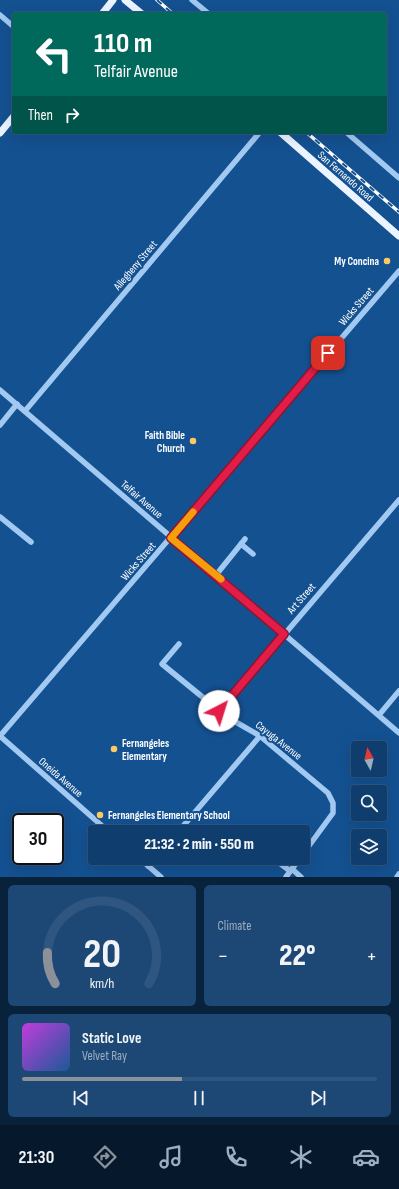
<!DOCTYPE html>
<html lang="en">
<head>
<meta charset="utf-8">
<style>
	:root { --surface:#0f3d6d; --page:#1d4875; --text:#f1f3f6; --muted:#9baec2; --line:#2f5680; --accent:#8c9099 }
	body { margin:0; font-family:"Sofia Sans Condensed",sans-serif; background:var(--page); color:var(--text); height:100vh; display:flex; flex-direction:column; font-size:15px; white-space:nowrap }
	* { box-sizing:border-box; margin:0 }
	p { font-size:13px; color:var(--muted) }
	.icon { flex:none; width:22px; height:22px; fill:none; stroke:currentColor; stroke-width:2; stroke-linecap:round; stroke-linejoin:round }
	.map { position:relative; height:877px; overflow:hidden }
	.panel { display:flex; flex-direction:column; gap:8px; padding:8px; background:#08223c; flex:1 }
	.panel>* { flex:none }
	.top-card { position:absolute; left:12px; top:12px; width:375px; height:122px; border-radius:4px; box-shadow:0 4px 16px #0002,0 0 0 1px var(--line); background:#00695c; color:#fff; overflow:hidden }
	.needle { width:26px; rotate:352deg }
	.controls { position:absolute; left:351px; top:741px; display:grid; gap:8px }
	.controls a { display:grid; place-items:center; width:36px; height:36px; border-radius:4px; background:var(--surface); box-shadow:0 4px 16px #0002,0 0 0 1px var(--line); font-size:20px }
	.speed { position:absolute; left:12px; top:813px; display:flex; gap:8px; font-size:20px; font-weight:700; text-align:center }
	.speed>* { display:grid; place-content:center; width:52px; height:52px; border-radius:50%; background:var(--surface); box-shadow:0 4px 16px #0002,0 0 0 1px var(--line); line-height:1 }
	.speed .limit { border:2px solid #111; border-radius:6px; background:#fff; color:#111 }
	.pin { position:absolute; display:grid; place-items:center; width:34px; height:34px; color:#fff; margin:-17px; border-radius:8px; box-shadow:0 2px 6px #0006 }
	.me { position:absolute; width:44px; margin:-22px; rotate:40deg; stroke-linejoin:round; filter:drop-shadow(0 0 3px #0008) }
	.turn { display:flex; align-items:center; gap:14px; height:84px; padding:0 16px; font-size:18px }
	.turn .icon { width:52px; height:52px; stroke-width:2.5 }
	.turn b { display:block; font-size:28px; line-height:34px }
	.then { display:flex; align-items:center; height:38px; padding:0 16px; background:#0003; gap:8px; font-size:15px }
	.big { font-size:30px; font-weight:800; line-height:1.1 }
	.panel .widget { flex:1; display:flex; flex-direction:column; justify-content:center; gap:6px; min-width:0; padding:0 14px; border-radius:6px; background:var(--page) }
	.panel .dial { align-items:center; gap:0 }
	.dial svg { height:104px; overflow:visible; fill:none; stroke:var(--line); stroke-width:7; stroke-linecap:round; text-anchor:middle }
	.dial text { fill:var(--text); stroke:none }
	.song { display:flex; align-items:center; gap:12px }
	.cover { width:48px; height:48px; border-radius:6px; background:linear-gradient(135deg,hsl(290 70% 55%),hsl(210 70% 35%)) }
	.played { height:4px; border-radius:2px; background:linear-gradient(90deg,var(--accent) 45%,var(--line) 45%) }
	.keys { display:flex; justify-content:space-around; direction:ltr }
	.heat { display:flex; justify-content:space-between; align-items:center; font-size:22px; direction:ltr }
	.panel .tiles { flex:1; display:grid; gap:8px; grid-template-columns:1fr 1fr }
	.widget:last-child { grid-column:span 2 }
	.trip { position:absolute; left:88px; top:825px; width:222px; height:40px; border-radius:4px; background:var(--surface); box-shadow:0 4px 16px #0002,0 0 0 1px var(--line); font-weight:800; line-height:40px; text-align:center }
	.tab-bar { display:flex; height:64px; justify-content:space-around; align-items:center; background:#06182c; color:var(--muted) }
	.tab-bar .icon { width:28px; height:28px }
	.tab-bar .selected { color:var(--accent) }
	.tab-bar b { font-size:18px; color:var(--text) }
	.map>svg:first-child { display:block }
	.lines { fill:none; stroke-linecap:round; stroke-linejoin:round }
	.minor { stroke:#a1c9f1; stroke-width:5.5 }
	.major { stroke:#ebf4ff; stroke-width:7 }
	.rail-casing { stroke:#fff; stroke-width:3.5 }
	.rail { stroke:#145191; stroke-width:2; stroke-dasharray:6; stroke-linecap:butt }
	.route-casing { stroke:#92132f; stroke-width:10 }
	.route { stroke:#e11d48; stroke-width:7 }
	.slow { stroke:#f59e0b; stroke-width:7 }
	.poi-dot { fill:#ffc961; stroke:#145191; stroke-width:1.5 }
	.labels { text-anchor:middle; stroke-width:4; stroke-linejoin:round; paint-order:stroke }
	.street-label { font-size:11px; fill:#fff; stroke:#145191 }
	.poi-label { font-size:11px; font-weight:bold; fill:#fff; stroke:#145191; text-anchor:end }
</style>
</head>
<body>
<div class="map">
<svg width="399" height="877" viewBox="0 0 399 877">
	<rect width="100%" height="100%" fill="#145191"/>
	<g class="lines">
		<!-- minor -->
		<g class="minor">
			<polyline points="192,0 209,14"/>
			<polyline points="0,15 14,27"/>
			<polyline points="346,132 399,178"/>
			<polyline points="0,390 399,733"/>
			<polyline points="25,411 260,132"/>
			<polyline points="0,425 17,404"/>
			<polyline points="0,517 31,542"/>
			<polyline points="241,544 253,554"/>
			<polyline points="216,575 245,539"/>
			<polyline points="179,644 162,664 227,717 260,736 328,793 333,803 333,813 303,854"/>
			<polyline points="219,711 399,500"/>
			<polyline points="379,715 399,691"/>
			<polyline points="0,736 399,271"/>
			<polyline points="0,736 109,832"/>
			<polyline points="178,832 260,736"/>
			<polyline points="139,858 161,877"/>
			<polyline points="273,858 290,871"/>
			<polyline points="148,866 156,858"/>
			<polyline points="292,869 301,877"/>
			<polyline points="286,877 300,858"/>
			<polyline points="397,877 399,874"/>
		</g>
		<!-- major -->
		<g class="major">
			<polyline points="125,0 142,14"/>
			<polyline points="102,14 113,0"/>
			<polyline points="280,132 399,236"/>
			<polyline points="0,133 14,116"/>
		</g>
		<defs>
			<g id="rail">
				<polyline points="157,0 173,14"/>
				<polyline points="306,132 399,212"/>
			</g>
		</defs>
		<!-- rail casing -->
		<use href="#rail" class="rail-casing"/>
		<!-- rail -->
		<use href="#rail" class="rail"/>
	</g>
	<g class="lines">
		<defs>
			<polyline id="route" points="219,711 284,634 171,538 328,353"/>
		</defs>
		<!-- route casing -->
		<use href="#route" class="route-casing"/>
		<!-- route -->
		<use href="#route" class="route"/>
		<!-- slow -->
		<polyline class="slow" points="193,512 171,538 221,579"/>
	</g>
	<!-- markers -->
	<g class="poi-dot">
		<circle cx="387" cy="261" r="4"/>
		<circle cx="193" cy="441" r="4"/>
		<circle cx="114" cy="749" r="4"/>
		<circle cx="100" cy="815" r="4"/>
	</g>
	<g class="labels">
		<!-- street labels -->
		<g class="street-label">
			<text transform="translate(346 176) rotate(41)" y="4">San Fernando Road</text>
			<text transform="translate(135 265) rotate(-50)" y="4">Allegheny Street</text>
			<text transform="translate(356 306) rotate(-49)" y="4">Wicks Street</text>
			<text transform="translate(142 499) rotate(41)" y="4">Telfair Avenue</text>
			<text transform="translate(138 561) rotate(-49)" y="4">Wicks Street</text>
			<text transform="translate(301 598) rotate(-49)" y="4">Art Street</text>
			<text transform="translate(279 740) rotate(38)" y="4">Cayuga Avenue</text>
			<text transform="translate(61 777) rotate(41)" y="4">Oneida Avenue</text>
		</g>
		<!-- poi labels -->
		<g class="poi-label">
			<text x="379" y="265">My Concina</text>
			<text x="185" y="439">Faith Bible<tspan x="185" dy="13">Church</tspan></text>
			<text x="122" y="747" text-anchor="start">Fernangeles<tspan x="122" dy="13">Elementary</tspan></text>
			<text x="108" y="819" text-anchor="start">Fernangeles Elementary School</text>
		</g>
	</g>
</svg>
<div class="controls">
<a><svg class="needle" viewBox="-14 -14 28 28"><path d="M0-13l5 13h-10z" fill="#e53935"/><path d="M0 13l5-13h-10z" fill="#9baec2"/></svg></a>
<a><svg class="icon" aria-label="search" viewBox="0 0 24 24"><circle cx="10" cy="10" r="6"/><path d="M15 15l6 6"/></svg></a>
<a><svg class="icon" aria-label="layers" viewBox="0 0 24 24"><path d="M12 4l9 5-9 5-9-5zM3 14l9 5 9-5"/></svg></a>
</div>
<div class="speed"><div class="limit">30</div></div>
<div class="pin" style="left:328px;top:353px;background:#d93025"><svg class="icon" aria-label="arrive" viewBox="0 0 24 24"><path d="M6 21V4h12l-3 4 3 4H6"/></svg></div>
<svg class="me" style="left:219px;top:711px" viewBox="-20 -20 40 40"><circle r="19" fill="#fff"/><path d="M0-13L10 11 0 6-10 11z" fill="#e11d48"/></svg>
<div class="trip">21:32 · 2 min · 550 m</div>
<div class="top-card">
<div class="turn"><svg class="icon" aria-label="left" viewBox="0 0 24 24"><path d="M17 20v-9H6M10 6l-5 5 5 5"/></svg><div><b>110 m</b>Telfair Avenue</div></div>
<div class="then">Then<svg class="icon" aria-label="right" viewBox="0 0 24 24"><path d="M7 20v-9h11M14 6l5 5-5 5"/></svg></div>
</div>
</div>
<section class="panel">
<div class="tiles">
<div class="widget dial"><svg viewBox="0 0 100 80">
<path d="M14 69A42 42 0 1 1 86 69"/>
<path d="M14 69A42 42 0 0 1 8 45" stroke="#8c9099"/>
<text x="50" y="56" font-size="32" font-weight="700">20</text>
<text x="50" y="72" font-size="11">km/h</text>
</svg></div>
<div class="widget"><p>Climate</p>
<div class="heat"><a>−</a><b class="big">22°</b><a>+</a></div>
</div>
<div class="widget">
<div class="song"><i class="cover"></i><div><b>Static Love</b><p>Velvet Ray</p></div></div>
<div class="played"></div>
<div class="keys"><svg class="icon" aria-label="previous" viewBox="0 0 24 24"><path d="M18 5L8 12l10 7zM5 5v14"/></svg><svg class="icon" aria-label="pause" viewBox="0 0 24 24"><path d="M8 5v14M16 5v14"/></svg><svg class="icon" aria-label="next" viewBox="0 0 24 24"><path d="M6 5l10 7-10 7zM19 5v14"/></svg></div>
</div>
</div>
</section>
<nav class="tab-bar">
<b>21:30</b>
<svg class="icon selected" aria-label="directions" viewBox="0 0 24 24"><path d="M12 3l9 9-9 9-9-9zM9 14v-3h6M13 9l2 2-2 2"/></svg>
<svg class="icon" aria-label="music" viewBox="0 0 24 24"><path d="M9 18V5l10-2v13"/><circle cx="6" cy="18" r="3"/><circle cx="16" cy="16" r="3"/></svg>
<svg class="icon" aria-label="phone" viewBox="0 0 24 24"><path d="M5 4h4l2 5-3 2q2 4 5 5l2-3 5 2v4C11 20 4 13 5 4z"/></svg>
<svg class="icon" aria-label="climate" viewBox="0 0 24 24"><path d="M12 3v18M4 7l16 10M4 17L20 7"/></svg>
<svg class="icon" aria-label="car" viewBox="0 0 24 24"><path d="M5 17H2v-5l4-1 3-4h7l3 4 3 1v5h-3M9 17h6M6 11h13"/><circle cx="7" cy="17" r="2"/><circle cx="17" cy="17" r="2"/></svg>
</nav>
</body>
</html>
